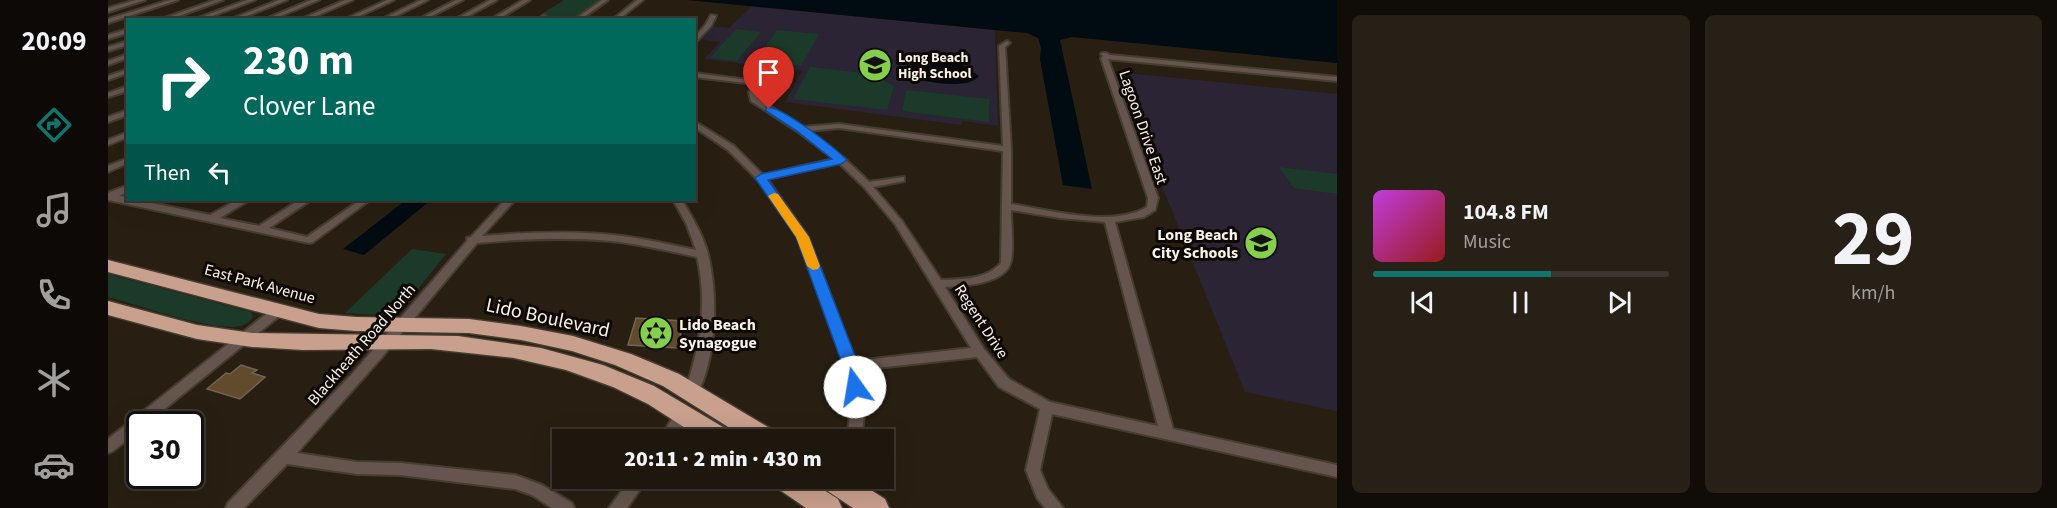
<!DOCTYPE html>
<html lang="en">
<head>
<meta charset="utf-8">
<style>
	:root { --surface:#1e170e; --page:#262017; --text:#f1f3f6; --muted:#a19f9e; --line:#3c362e; --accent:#0f766e }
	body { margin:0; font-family:"Source Sans 3",sans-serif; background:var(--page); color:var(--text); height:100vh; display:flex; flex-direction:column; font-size:22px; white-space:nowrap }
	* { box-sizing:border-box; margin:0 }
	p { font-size:20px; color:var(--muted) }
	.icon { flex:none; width:33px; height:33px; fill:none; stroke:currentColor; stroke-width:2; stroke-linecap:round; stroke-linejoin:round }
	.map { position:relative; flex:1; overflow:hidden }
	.details { display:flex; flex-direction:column; gap:15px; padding:15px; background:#100d08; width:720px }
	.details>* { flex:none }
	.guide { position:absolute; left:18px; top:18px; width:570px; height:183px; border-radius:0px; box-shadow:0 6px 24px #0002,0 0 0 2px var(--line); background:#00695c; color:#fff; overflow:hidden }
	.speed { position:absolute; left:18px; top:411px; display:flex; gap:12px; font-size:30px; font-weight:700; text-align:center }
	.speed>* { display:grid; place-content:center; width:78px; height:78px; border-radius:50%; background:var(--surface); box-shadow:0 6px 24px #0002,0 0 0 2px var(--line); line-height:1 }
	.speed .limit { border:3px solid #111; border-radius:9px; background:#fff; color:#111 }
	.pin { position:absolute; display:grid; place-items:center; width:51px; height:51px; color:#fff; margin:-62px -26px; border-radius:50% 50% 50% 0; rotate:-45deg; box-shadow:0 0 6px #0007 }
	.pin .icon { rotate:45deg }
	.me { position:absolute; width:66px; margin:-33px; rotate:347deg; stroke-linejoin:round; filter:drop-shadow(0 0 4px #0008) }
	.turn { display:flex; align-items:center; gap:21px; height:126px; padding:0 18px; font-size:27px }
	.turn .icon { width:78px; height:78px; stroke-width:2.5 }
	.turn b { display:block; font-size:42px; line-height:51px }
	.then { display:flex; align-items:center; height:57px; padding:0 18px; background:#0003; gap:12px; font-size:22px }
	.details .card { flex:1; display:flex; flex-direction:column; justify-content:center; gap:9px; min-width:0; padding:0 21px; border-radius:9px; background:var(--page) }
	.details .dial { align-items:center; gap:0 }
	.dial b { font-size:78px; line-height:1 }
	.song { display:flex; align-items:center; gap:18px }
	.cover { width:72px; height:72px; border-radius:9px; background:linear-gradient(135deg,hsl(290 70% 55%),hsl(0 70% 35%)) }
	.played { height:6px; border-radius:3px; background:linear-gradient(90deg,var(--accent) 60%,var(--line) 60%) }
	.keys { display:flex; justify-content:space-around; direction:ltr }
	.details .tiles { flex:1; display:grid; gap:15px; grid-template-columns:repeat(2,1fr) }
	.trip { position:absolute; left:444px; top:429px; width:342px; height:60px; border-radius:0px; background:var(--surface); box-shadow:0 6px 24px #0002,0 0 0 2px var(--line); font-weight:800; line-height:60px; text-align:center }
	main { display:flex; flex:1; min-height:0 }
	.tabs { display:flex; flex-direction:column; width:108px; justify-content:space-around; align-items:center; background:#0c0906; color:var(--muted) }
	.tabs .icon { width:42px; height:42px }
	.tabs .selected { color:var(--accent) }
	.tabs b { font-size:27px; color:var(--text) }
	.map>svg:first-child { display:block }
	.education { fill:#2a2434 }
	.green { fill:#1c3a29 }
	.water { fill:#000b12 }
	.building { fill:#624b2c; stroke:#706455; stroke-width:1.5 }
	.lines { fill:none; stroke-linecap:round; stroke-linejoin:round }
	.street-casing { stroke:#453d30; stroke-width:4 }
	.highway-casing { stroke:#453d30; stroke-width:3 }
	.street { fill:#66554f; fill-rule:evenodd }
	.highway { fill:#c99f8e; fill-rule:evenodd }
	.route { fill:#1a73e8; stroke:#114b97; stroke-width:1.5 }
	.slow { fill:#f59e0b }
	.labels { text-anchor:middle; stroke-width:6; stroke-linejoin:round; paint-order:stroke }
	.far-poi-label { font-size:14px; font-weight:bold; fill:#f9f2e9; stroke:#0e0905; text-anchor:start }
	.street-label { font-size:16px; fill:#f9f2e9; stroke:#0e0905 }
	.poi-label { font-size:16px; font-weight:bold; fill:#f9f2e9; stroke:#0e0905; text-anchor:end }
	.near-street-label { font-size:20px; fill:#f9f2e9; stroke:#0e0905 }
</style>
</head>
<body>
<main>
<nav class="tabs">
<b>20:09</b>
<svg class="icon selected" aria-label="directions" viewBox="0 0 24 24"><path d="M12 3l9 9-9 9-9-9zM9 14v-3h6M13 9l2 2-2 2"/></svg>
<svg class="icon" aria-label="music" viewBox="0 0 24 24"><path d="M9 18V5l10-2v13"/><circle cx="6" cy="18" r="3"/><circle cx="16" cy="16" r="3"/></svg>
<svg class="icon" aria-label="phone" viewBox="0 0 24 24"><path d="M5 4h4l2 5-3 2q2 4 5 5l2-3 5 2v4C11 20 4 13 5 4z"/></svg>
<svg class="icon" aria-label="climate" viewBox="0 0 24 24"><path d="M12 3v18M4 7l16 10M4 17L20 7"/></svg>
<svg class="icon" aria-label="car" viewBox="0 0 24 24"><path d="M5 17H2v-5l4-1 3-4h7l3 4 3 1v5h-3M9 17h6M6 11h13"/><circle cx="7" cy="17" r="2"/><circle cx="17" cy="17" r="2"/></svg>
</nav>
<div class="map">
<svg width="1229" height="508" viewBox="0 0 1229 508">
	<rect width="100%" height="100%" fill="#281f12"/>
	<!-- education -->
	<g class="education">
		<polygon points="644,6 887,30 890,126 854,121 853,125 677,102 694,71 596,59 612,42 589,39 602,26 621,28"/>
		<polygon points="1008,72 1229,94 1229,411 1137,392"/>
	</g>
	<!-- green -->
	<g class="green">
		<polygon points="456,0 488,0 492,1 464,19 429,17"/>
		<polygon points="628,29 653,32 629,61 602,58"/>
		<polygon points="669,30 711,34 693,66 647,61"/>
		<polygon points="702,67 764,74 786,86 779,110 685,99"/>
		<polygon points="798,90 881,99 881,122 794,111"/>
		<polygon points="1171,167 1229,174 1229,194 1186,188"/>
		<polygon points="304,249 338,254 288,316 237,313"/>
		<path d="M0,274L143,312L145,317C141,323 133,327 125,327C87,326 37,307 0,297Z"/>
	</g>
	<!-- water -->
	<g class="water">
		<polygon points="579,0 1229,0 1229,63 964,37 952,40 984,189 955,185 932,59 933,48 930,38 919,33"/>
		<path d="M829,51L852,59L850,62L871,76C858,92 808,80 790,74L801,64L828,61L824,58V52Z"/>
		<polygon points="298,200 323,200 256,255 235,249"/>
	</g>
	<!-- building -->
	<g class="building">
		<polygon points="528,318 575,321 570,348 520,345"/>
		<polygon points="133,365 149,370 144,373 157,377 132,399 99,389 118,373 122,374"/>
	</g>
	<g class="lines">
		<defs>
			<g id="street">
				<polygon points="28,0 37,0 0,12 0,8"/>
				<polygon points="62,0 70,0 0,23 0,19"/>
				<polygon points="107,0 115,0 60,20 51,20"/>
				<polygon points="139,0 147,0 94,20 85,20"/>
				<polygon points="171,0 179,0 129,20 121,20"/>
				<polygon points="203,0 211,0 163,20 155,20"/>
				<polygon points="237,0 245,0 199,20 191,20"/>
				<polygon points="279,0 286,0 243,20 235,20"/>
				<polygon points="313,0 320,0 280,20 272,20"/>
				<polygon points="348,0 355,0 316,20 309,20"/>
				<polygon points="382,0 389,0 353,20 346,20"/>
				<polygon points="415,0 422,0 389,20 382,20"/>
				<polygon points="494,0 500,0 472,20 466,20"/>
				<polygon points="529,0 535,0 510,20 504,20"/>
				<polygon points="436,15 439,17 436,20 430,20"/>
				<polygon points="603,15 608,16 603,26 586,44 586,38 598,24"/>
				<polygon points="20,29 20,33 0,39 0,35"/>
				<polygon points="20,41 20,45 0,51 0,47"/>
				<path d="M899,41L902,43L897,47L903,149V204C942,210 1004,228 1039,207L1040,198L993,58L995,56L993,54L994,53H998L1002,55L1229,77V81L1000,59L1050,198L1047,210L1036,217L1007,222L1065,429L1229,465V477L944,414L932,470L940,489L955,508H937L929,498L918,470L932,409L891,387L869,357L750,370L757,407L753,440H739L743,407L737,366L690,237L650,180L620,150L586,127V121L626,146L655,175L726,159L689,131L643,101L641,92L647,84L586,77V73L680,85V87L678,88L653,85L649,92V98L694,127L731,124L895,146L891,46ZM731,128L895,151L893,263C878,280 854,279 833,280L794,221L765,187L796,181V177L761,182L736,158L699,131ZM731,163L756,187L787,224L863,348L747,361L700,237L659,179ZM903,210L952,218L997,222L1050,426L942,402L901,379L876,349L837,287C855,286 899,284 903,261C906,248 903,224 903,210Z"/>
				<polygon points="20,54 20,58 0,65 0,61"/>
				<polygon points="20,69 20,73 0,80 0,76"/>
				<polygon points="20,86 20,91 0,97 0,93"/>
				<polygon points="20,110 20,115 0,122 0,117"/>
				<polygon points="20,132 20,137 0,145 0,140"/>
				<polygon points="20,158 20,163 0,172 0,166"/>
				<polygon points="20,185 20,192 11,196 20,197 20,200 29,200 102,215 129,200 139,200 138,202 112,218 151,226 191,200 201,200 200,202 161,228 199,237 252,200 262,200 205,242 201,243 0,200 0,193"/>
				<path d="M397,200H407L374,236C421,232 468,230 514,236C539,239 563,245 588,250L578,223L565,200H574C584,217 595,235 600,254C610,295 609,355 589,395L584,396L579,395L577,391C592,347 600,303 589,257C560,251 532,244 503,241C458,237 413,239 369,243L274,357L189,453L249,462L292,463L407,475L434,485L464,503L466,508H444L424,495L407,489L292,475L249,474L179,464L136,508H118L120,503L245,373L359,241V238L363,237Z"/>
				<polygon points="171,306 175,307 177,310 175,313 38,424 32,424 32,430 5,451 0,453 0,439 167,307"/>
				<polygon points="575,408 580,409 582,413 566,440 551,440 570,409"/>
				<polygon points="523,478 540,478 519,508 501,508"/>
			</g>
			<g id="highway">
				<polygon points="0,260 211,314 248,317 361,319 413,326 465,336 523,354 571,374 670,433 673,440 641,440 555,386 507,365 464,351 413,340 361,333 248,331 211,328 0,272"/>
				<polygon points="0,301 89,325 144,333 350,336 433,348 495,365 546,386 625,433 628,440 596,440 540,404 505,387 458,370 406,358 323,349 195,350 144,347 89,339 0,315"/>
				<polygon points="662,478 697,478 730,499 734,508 698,508 666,486"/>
				<polygon points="708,478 744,478 777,499 781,508 745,508 712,486"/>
			</g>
		</defs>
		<!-- street casing -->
		<use href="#street" class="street-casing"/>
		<!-- highway casing -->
		<use href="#highway" class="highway-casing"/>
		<!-- street -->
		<use href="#street" class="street"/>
		<!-- highway -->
		<use href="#highway" class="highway"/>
	</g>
	<!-- route -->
	<path class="route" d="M658,107C673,105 727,148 739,160L733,164L660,180L701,237L751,366L755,387L753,391L747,393L740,391L735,366L688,237L647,178L653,174L724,159L689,131L658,111Z"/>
	<!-- slow -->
	<polygon class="slow" points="666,193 670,194 701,237 712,266 710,269 705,270 699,266 688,237 660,196"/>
	<!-- icons -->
	<defs>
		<symbol id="school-disc" viewBox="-11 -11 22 22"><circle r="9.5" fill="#85cf4c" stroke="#0e0905"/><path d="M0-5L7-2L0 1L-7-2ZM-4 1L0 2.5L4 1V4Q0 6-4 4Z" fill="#111"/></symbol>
		<symbol id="synagogue-disc" viewBox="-11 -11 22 22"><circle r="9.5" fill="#85cf4c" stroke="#0e0905"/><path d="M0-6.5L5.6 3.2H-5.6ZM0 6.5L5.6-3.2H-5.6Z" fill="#111"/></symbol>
	</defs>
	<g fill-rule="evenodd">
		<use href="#school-disc" x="748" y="46" width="38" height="38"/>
		<use href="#school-disc" x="1134" y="224" width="38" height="38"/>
		<use href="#synagogue-disc" x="529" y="314" width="38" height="38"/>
	</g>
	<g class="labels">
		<!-- far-poi labels -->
		<g class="far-poi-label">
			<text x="790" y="62">Long Beach<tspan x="790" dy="16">High School</tspan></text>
		</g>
		<!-- street labels -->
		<g class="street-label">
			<text transform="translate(1036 127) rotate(71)" y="6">Lagoon Drive East</text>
			<text transform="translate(152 283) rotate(15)" y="6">East Park Avenue</text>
			<text transform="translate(874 321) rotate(57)" y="6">Regent Drive</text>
			<text transform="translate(253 344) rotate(-49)" y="6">Blackheath Road North</text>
		</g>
		<!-- poi labels -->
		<g class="poi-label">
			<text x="1130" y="240">Long Beach<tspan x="1130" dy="18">City Schools</tspan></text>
			<text x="571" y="330" text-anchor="start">Lido Beach<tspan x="571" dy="18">Synagogue</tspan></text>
		</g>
		<!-- near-street labels -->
		<g class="near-street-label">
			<text transform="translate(440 317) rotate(12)" y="7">Lido Boulevard</text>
		</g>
	</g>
</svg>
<div class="speed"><div class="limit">30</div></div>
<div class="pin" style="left:661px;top:109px;background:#d93025"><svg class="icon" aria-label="arrive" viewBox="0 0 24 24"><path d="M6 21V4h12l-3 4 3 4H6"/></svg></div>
<svg class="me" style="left:747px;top:387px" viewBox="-20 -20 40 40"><circle r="19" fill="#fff"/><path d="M0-13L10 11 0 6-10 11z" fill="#1a73e8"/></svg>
<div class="trip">20:11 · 2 min · 430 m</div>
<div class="guide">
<div class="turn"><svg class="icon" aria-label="right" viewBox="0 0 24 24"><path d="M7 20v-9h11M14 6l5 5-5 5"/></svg><div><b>230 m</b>Clover Lane</div></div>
<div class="then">Then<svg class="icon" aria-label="left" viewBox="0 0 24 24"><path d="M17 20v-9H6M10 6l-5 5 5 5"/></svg></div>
</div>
</div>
<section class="details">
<div class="tiles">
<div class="card">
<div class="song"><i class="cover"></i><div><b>104.8 FM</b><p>Music</p></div></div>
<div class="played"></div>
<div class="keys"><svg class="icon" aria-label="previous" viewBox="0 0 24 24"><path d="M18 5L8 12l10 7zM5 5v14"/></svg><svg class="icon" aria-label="pause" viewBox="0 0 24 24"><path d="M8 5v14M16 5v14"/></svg><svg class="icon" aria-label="next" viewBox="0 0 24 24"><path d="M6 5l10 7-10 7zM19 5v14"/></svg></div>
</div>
<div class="card dial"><b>29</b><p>km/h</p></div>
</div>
</section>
</main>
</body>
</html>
